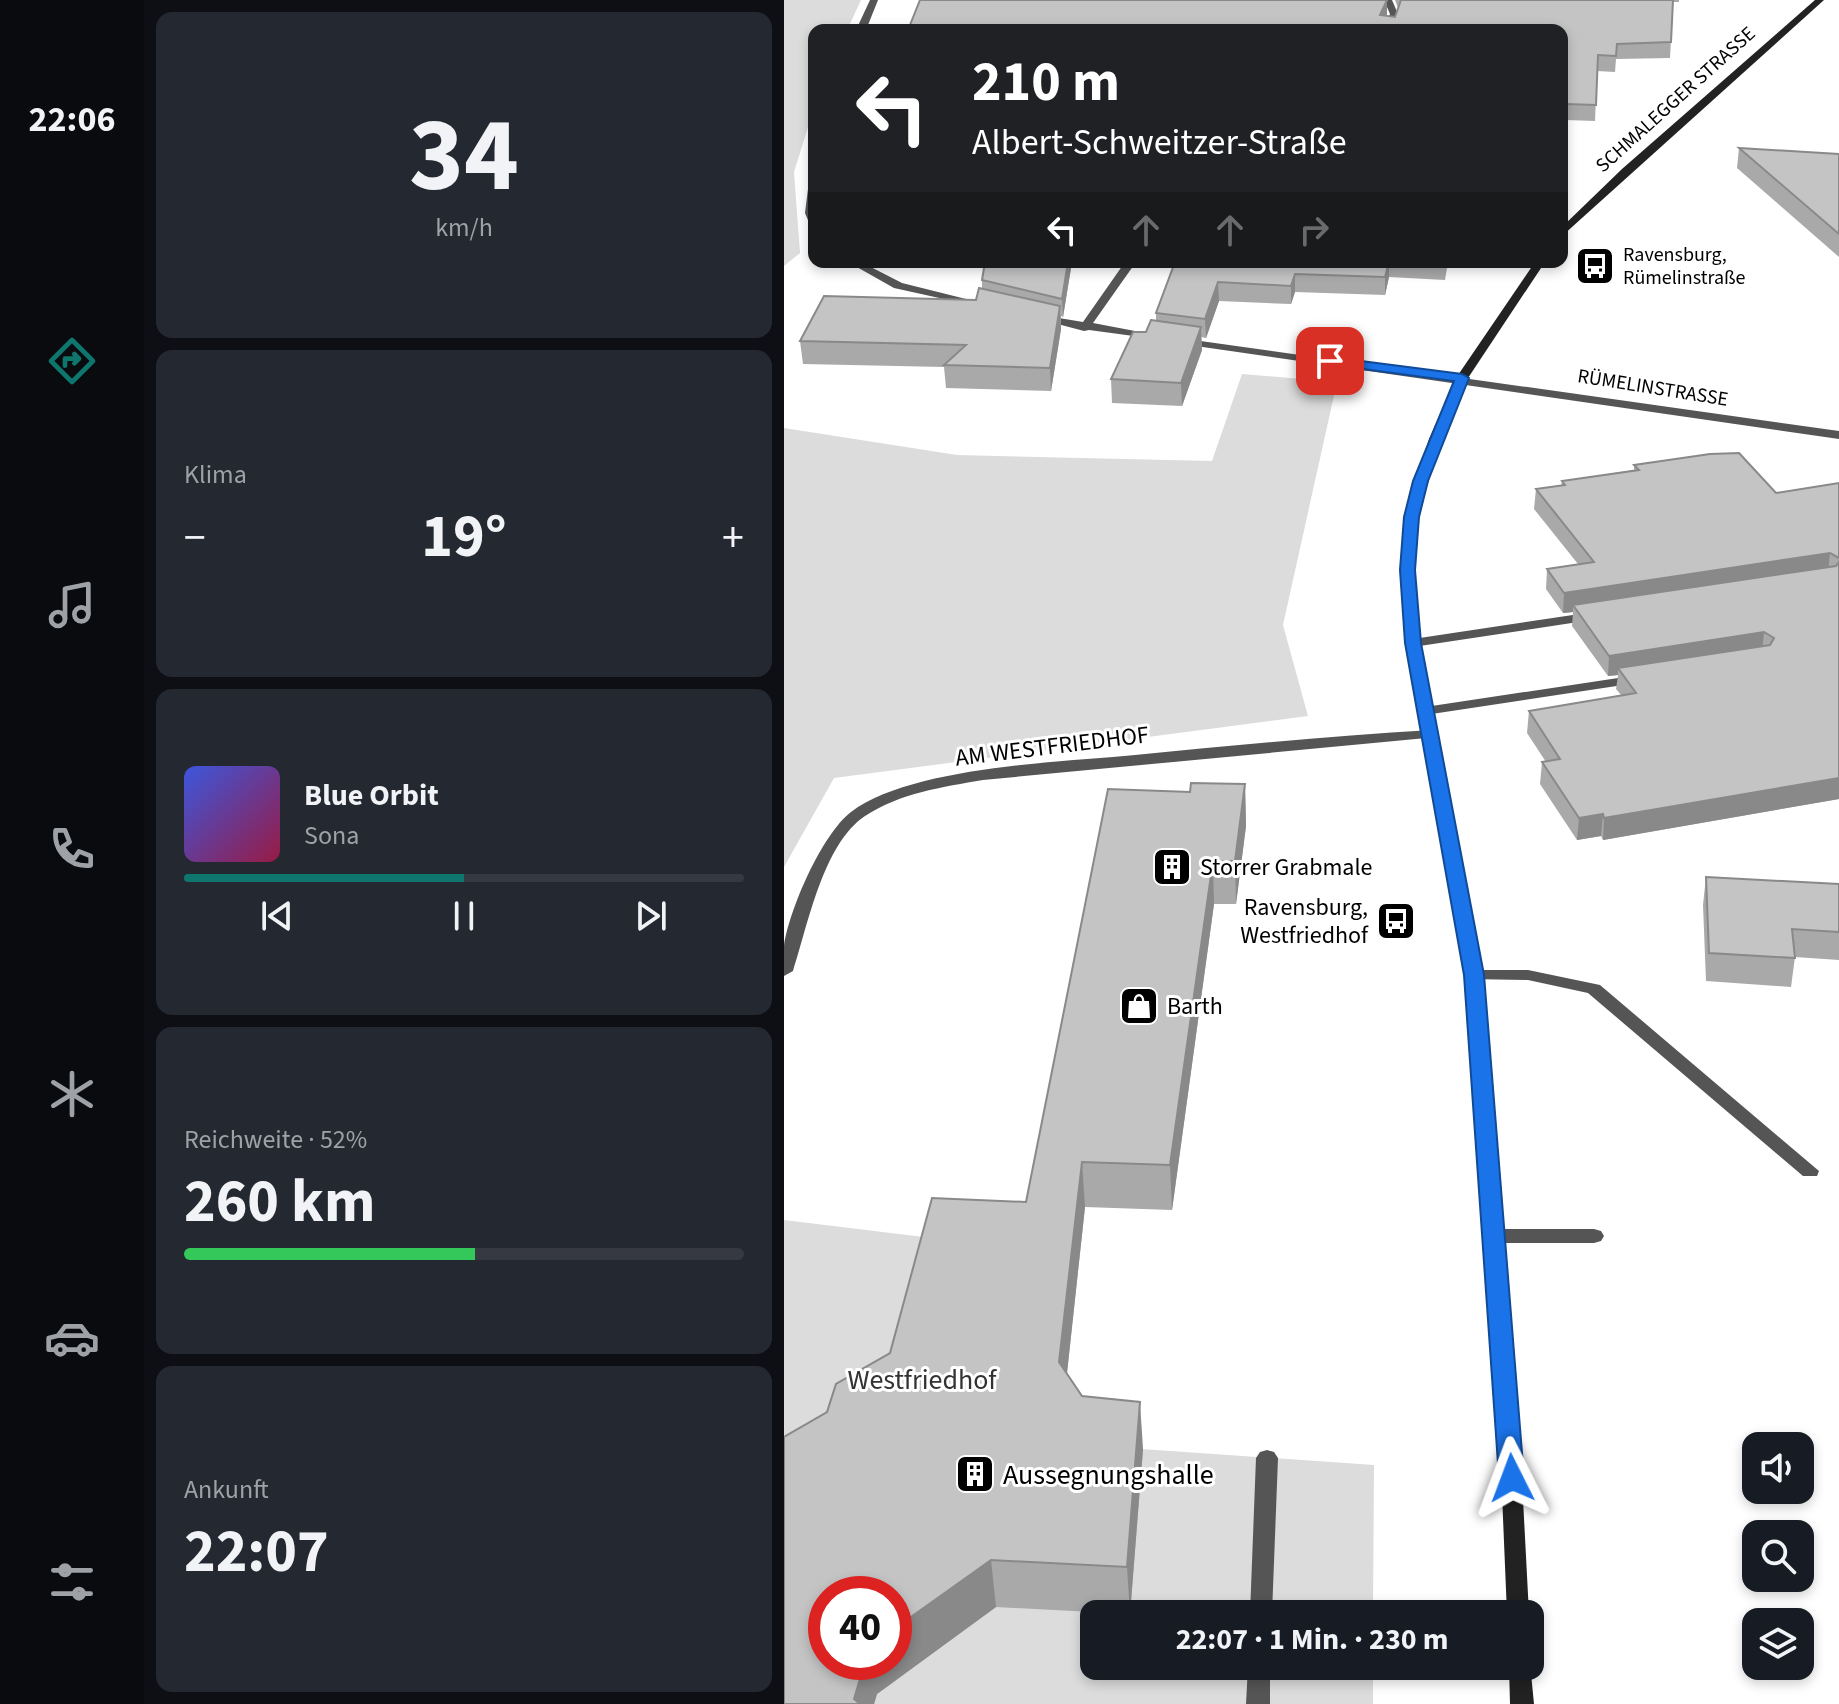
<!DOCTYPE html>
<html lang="de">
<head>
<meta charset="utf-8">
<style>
	:root { --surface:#171b24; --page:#242831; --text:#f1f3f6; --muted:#9ea1a6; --line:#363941; --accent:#0f766e }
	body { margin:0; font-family:"Source Sans 3",sans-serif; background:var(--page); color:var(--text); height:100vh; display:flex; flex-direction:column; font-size:30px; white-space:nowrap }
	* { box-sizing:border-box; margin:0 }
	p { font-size:26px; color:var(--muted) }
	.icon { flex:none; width:44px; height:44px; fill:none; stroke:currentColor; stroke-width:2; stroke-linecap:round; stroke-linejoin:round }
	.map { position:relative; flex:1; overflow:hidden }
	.panel { display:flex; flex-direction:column; gap:12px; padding:12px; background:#0d0f14; width:640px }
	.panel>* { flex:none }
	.banner { position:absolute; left:24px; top:24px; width:760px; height:244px; border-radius:16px; box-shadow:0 4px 12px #0003; background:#202124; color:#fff; overflow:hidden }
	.controls { position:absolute; left:958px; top:1432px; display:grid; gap:16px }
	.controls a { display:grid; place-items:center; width:72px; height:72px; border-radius:16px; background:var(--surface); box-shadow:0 4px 12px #0003; font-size:40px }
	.speed { position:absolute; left:24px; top:1576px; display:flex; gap:16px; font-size:40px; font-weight:700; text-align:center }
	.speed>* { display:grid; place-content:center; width:104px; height:104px; border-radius:50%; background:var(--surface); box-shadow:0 4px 12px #0003; line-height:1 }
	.speed .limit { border:12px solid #d22; background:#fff; color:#111 }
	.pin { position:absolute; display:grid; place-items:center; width:68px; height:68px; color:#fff; margin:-34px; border-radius:16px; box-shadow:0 4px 12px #0006 }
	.me { position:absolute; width:88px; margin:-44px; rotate:357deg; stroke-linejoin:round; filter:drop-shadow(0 0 6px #0008) }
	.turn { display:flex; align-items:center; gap:28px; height:168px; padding:0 32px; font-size:36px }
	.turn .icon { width:104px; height:104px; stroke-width:2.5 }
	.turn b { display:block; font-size:56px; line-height:68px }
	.lanes { display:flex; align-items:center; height:76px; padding:0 32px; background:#0003; justify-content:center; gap:40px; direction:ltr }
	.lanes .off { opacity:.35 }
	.big { font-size:60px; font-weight:700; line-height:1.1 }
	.panel .widget { flex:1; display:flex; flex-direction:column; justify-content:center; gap:12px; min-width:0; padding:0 28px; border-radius:16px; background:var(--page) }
	.panel .dial { align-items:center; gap:0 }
	.dial b { font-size:104px; line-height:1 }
	.song { display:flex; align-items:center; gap:24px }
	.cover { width:96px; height:96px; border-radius:12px; background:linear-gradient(135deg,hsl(230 70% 55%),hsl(340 70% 35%)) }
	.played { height:8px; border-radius:4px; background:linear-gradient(90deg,var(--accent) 50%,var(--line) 50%) }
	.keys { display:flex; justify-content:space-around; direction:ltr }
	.heat { display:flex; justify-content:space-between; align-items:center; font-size:44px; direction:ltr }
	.charge { height:12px; border-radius:6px; background:linear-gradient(90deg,#34c759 52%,var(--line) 0) }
	.trip { position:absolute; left:296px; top:1600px; width:464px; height:80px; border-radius:16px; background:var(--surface); box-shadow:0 4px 12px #0003; font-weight:700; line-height:80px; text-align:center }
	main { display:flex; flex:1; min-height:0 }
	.menu { display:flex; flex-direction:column; width:144px; justify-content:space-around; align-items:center; background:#090b0e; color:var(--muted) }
	.menu .icon { width:56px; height:56px }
	.menu .on { color:var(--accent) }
	.menu b { font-size:36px; color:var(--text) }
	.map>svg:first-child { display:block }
	.green { fill:#dcdcdc; fill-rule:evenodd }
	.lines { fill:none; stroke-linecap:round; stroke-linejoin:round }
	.lane { fill:#555; fill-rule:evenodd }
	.street { fill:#555; fill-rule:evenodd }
	.secondary { fill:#222; fill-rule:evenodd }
	.wall { fill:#a9a9a9 }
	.shaded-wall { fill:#898989 }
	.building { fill:#c4c4c4; stroke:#898989; stroke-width:2 }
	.route { fill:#1a73e8; stroke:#114b97; stroke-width:2 }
	.labels { text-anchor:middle; stroke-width:6; stroke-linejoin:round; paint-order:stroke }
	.far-street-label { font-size:20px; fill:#000; stroke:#fff }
	.far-poi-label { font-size:20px; fill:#000; stroke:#fff; text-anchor:start }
	.street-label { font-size:24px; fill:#000; stroke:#fff }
	.poi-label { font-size:24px; fill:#000; stroke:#fff; text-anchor:start }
	.near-park-label { font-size:28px; fill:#333; stroke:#fff }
	.near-poi-label { font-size:28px; fill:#000; stroke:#fff; text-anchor:start }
</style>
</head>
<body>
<main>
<nav class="menu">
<b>22:06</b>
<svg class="icon on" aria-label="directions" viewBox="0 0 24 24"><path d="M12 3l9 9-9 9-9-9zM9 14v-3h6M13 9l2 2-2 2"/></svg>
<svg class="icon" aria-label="music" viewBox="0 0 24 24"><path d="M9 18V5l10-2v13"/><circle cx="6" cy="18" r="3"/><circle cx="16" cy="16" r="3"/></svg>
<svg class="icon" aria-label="phone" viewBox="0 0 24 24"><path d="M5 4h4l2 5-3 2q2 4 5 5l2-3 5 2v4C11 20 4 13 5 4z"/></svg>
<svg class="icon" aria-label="climate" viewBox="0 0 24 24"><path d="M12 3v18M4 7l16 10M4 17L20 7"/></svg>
<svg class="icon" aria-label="car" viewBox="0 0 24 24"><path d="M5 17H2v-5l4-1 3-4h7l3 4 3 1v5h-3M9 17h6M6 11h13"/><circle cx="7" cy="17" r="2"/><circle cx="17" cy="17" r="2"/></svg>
<svg class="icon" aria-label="filters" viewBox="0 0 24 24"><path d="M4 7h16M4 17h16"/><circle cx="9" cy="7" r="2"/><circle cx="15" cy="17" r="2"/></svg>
</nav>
<section class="panel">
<div class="widget dial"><b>34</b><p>km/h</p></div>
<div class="widget"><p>Klima</p>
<div class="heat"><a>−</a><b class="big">19°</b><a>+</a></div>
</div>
<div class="widget">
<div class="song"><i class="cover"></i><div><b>Blue Orbit</b><p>Sona</p></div></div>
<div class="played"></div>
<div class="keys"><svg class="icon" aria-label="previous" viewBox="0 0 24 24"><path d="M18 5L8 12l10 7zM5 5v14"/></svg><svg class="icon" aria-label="pause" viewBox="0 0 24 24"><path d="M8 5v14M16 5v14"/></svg><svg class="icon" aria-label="next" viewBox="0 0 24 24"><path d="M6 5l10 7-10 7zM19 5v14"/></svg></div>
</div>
<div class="widget"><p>Reichweite · 52%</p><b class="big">260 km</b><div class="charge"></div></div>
<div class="widget"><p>Ankunft</p><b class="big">22:07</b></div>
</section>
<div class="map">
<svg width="1055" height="1704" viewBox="0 0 1055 1704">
	<rect width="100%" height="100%" fill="#fff"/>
	<!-- green -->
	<g class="green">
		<polygon points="0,0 77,0 63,30 30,30 30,108 10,172 16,253 0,266"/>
		<polygon points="458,374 553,382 499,625 524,716 50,778 0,867 0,428 173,455 428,461"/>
		<path d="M0,1220L295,1256L270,1443L590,1465L589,1614H310V1666H589V1704H0ZM42,1594H110V1662H42Z"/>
	</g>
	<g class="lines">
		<!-- lane -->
		<g class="lane">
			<polygon points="809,612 814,613 816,616 814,619 629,647 622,643 629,639"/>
			<polygon points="854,675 859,676 861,679 859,682 641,715 634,711 641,707"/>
			<path d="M648,730L655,734L653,737L199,780C159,787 116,793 81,816C39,844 24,925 9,971L0,976C0,967 0,956 0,946C5,910 38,834 67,812C127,767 276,762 351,755C450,745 549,736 648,730Z"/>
			<polygon points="690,970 744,970 816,985 1035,1171 1033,1176 1019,1176 804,993 744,980 684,979 681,975"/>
			<polygon points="709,1229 810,1229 817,1231 820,1236 817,1241 810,1243 709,1243 702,1241 699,1236 702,1231"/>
			<polygon points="483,1450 490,1452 494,1458 488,1614 466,1614 472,1458 476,1452"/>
			<polygon points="464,1666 486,1666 486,1704 462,1704"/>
		</g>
		<!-- street -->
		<g class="street">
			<polygon points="86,0 94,0 82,30 72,30"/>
			<polygon points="600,0 608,0 614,14 609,30 599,30 606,14"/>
			<polygon points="30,178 30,226 26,225 21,213 25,181"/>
			<polygon points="64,262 77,262 118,283 202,304 196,307 110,288"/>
			<polygon points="341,262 352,262 309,323 372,335 372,339 305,330 300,331 251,318 257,315 299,322"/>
			<polygon points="395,338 1055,431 1055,439 391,343 389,341"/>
		</g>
		<!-- secondary -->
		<g class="secondary">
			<polygon points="1031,0 1040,0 778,236 778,227 838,169"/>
			<polygon points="751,262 761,262 684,378 657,439 634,517 630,570 636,643 699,975 735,1422 745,1614 723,1614 715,1422 681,975 622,643 616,570 620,517 645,439 672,378"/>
			<polygon points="746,1663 750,1704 726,1704 725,1666 746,1666"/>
		</g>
	</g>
	<!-- wall -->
	<g class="wall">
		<polygon points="611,0 895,0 895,2 889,2 886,58 832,59 831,72 813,71 811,121 781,120 779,134 778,134 778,30 124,30 603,14 602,16 611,17 614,8"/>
		<polygon points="955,148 1055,154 1055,257 953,168"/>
		<polygon points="288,262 279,317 277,316 277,329 267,391 162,388 160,367 19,364 16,341 192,300 198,289 198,280"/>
		<polygon points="391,262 664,262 661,280 605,277 601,295 511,292 507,304 435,301 422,338 417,337 418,350 398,406 328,403 327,379 372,321 372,313"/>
		<polygon points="850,465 992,493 1055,483 1055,799 819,840 817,836 793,840 756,784 758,762 762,762 743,733 745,711 837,695 832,689 834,675 824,676 788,626 789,612 779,613 762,589 763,569 794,564 750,509 752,489 777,486 778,481 850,470"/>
		<polygon points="461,784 462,826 452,904 430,904 388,1210 301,1207 283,1374 298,1396 359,1449 346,1614 212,1607 93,1694 90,1704 0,1704 43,1412 106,1353 242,1202 406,792"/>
		<polygon points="922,877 1055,884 1055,960 1011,957 1007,987 922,981 919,905"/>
	</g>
	<!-- shaded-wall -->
	<g class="shaded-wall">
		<polygon points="603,0 603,14 596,30 596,15"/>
		<polygon points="284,262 288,262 279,317 278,299"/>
		<polygon points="605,262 605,277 601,295 601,277"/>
		<polygon points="511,274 511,292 507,304 507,286"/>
		<polygon points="434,282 435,301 422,338 421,319"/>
		<polygon points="276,306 277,329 267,391 266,368"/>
		<polygon points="417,327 418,350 398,406 397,383"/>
		<polygon points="1046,553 1044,573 789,605 789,612 779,613 780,593"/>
		<polygon points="980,632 978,653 834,668 834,675 824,676 825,656"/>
		<polygon points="1055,778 1055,799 819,840 820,818"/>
		<polygon points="461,784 462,826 452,904 451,861"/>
		<polygon points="819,814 817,836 793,840 795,818"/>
		<polygon points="429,861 430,904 388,1210 386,1165"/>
		<polygon points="298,1162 301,1207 279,1409 275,1362"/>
		<polygon points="356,1402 359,1449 346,1614 343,1567"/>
		<polygon points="207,1560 212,1607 93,1694 90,1704 71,1704 70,1699 81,1662 110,1662 110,1629"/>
	</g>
	<!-- building -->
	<g class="building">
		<polygon points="136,0 603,0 596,15 611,17 617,0 889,0 887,42 833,44 832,56 814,55 812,105 782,104 780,118 778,117 778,30 124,30"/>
		<polygon points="955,148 1055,154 1055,234"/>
		<polygon points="201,262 284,262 278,299 198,280"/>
		<polygon points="391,262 605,262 601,277 511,274 507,286 434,282 421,319 372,313"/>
		<polygon points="195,288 276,306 266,368 160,365 182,345 16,341 40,296 192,300"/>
		<polygon points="367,320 417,327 397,383 327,379 349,332 362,332"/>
		<polygon points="955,453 992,493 1055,483 1055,558 1046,553 780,593 763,569 810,562 752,489 781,485 778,481 855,470 850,465 926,454"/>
		<polygon points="1055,562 1055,778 820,818 819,814 795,818 758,762 776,759 745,711 852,693 834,668 986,645 990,638 980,632 825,656 789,605 1052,566"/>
		<polygon points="407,783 461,784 451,861 429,861 386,1165 298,1162 275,1362 298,1396 356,1402 343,1567 207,1560 110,1629 110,1594 42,1594 42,1662 81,1662 70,1699 76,1704 0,1704 0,1437 43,1412 52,1384 106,1353 148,1198 242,1202 324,789 406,792"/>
		<polygon points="922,877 1055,884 1055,932 1008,929 1011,958 925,953"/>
	</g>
	<!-- route -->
	<polygon class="route" points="546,357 678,374 685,378 644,481 635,517 631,570 637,643 700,975 740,1478 736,1485 719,1485 715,1478 680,975 621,643 616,570 620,517 629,481 670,381 541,364 541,358"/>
	<!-- icons -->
	<defs>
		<symbol id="bus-square" viewBox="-11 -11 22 22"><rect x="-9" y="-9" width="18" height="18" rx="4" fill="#000" stroke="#fff"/><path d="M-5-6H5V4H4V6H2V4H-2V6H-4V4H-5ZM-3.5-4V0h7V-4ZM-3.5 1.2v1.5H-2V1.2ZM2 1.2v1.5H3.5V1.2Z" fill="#fff"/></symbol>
		<symbol id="building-square" viewBox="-11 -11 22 22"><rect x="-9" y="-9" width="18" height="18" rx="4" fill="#000" stroke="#fff"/><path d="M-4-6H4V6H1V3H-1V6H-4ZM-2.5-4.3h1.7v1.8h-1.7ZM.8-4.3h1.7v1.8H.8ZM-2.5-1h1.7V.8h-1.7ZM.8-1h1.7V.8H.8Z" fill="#fff"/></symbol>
		<symbol id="shop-square" viewBox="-11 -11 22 22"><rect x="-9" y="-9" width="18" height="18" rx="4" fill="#000" stroke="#fff"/><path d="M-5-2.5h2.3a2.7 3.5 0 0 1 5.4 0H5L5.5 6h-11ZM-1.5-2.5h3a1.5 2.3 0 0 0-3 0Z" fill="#fff"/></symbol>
	</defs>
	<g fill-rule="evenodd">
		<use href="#bus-square" x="789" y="244" width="44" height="44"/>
		<use href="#building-square" x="366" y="845" width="44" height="44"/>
		<use href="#bus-square" x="590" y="899" width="44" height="44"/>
		<use href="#shop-square" x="333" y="984" width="44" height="44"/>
		<use href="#building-square" x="169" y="1452" width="44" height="44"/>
	</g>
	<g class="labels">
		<!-- far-street labels -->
		<g class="far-street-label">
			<text transform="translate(891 99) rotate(-42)" y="7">SCHMALEGGER STRASSE</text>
			<text transform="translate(869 387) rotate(9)" y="7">RÜMELINSTRASSE</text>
		</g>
		<!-- far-poi labels -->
		<g class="far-poi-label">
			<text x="839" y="261">Ravensburg,<tspan x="839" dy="23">Rümelinstraße</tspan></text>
		</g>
		<!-- street labels -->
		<g class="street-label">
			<text transform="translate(268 746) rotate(-7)" y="8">AM WESTFRIEDHOF</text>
		</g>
		<!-- poi labels -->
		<g class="poi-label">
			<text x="416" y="875">Storrer Grabmale</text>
			<text x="584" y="915" text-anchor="end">Ravensburg,<tspan x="584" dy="28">Westfriedhof</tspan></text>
			<text x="383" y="1014">Barth</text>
		</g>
		<!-- near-park labels -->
		<g class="near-park-label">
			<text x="138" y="1389">Westfriedhof</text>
		</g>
		<!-- near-poi labels -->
		<g class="near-poi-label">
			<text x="219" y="1484">Aussegnungshalle</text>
		</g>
	</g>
</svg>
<div class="controls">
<a><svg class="icon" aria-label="sound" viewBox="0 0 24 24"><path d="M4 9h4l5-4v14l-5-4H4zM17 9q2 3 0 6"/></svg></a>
<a><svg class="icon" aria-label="search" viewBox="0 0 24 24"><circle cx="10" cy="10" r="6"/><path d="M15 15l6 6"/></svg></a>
<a><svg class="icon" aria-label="layers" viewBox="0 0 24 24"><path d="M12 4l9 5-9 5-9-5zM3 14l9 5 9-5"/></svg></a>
</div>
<div class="speed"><div class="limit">40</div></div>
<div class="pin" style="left:546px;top:361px;background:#d93025"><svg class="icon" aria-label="arrive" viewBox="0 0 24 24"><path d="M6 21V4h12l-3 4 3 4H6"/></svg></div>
<svg class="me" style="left:728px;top:1478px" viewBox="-20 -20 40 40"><path d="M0-17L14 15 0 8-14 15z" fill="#1a73e8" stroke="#fff" stroke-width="4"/></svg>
<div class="trip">22:07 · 1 Min. · 230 m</div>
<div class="banner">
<div class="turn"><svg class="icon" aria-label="left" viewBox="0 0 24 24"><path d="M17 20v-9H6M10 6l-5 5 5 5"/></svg><div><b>210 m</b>Albert-Schweitzer-Straße</div></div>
<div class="lanes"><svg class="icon" aria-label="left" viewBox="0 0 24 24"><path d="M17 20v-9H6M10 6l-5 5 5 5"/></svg><svg class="icon off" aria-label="ahead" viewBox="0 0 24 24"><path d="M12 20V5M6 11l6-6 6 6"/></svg><svg class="icon off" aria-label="ahead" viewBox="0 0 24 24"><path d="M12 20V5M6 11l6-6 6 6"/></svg><svg class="icon off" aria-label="right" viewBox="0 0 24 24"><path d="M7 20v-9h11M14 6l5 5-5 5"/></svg></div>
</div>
</div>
</main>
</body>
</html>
